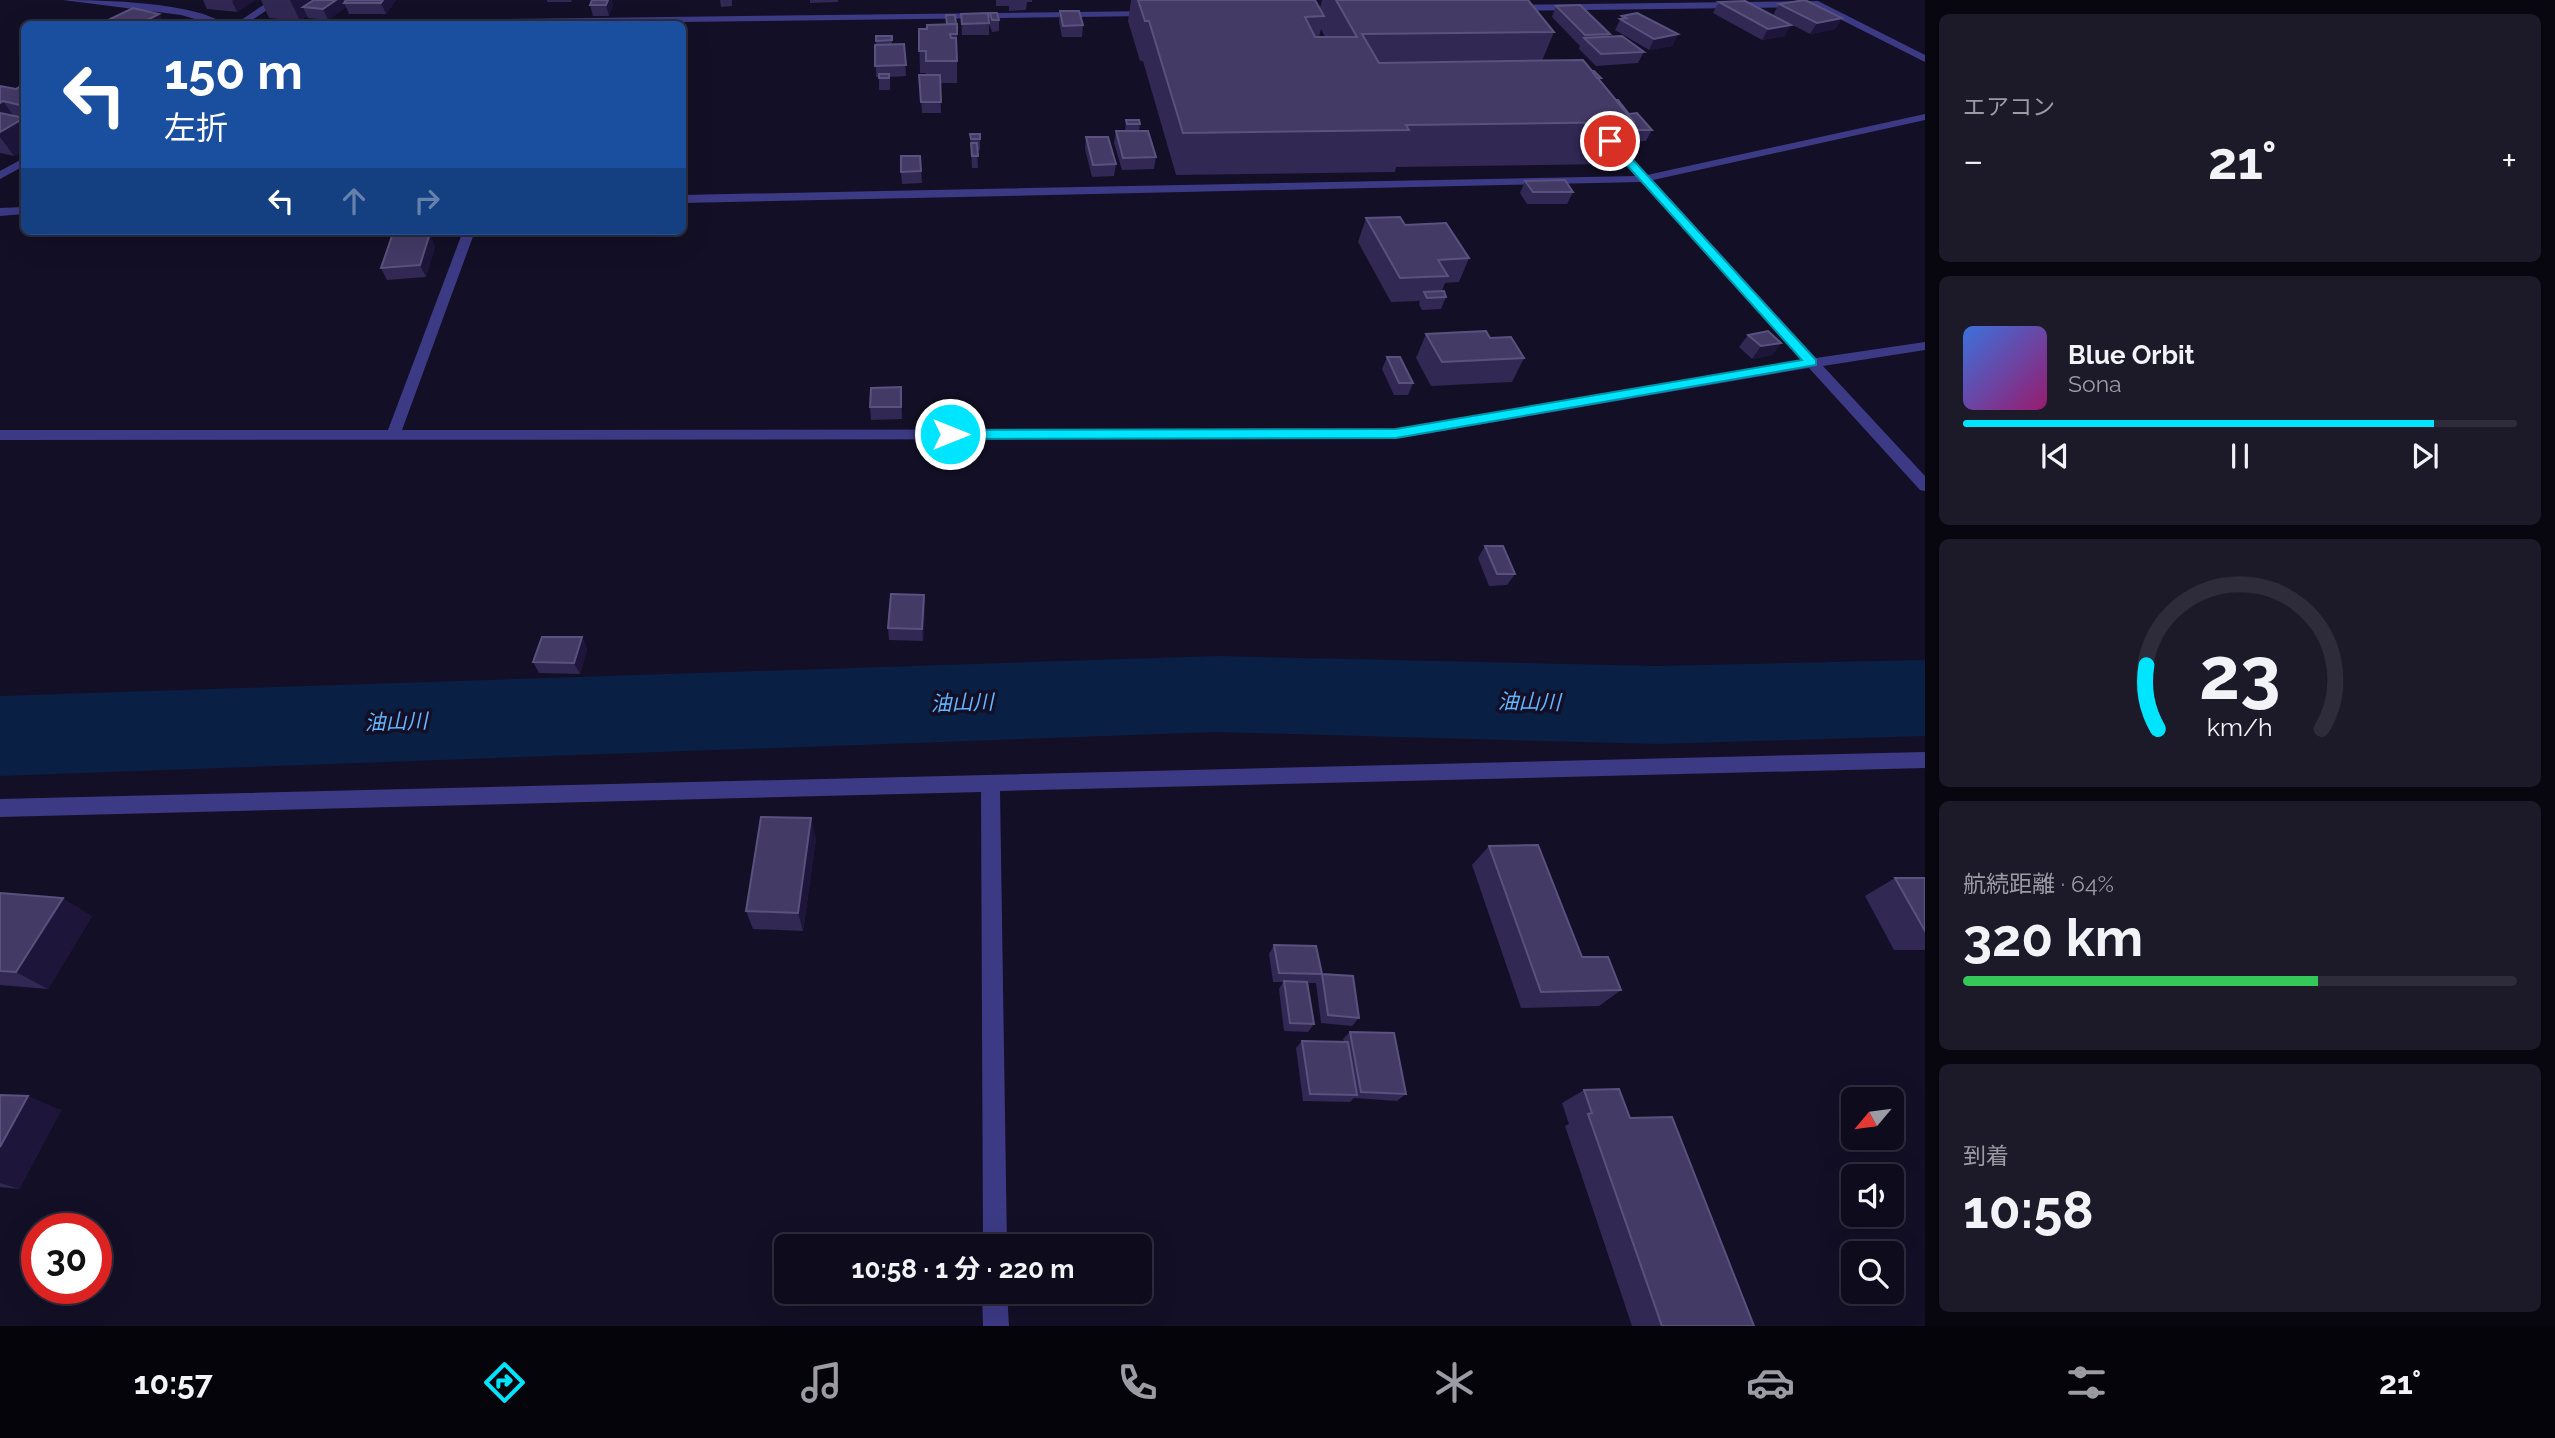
<!DOCTYPE html>
<html lang="ja">
<head>
<meta charset="utf-8">
<style>
	:root { --surface:#0e0b1c; --page:#1c1929; --text:#f1f3f6; --muted:#9b9ba3; --line:#2e2b3b; --accent:#00e5ff }
	body { margin:0; font-family:Raleway,"Noto Sans JP",sans-serif; background:var(--page); color:var(--text); height:100vh; display:flex; flex-direction:column; font-size:26px; white-space:nowrap }
	* { box-sizing:border-box; margin:0 }
	p { font-size:23px; color:var(--muted) }
	.icon { flex:none; width:38px; height:38px; fill:none; stroke:currentColor; stroke-width:2; stroke-linecap:round; stroke-linejoin:round }
	.map { position:relative; flex:1; overflow:hidden }
	.details { display:flex; flex-direction:column; gap:14px; padding:14px; background:#08060f; width:630px }
	.details>* { flex:none }
	.top-card { position:absolute; left:21px; top:21px; width:665px; height:214px; border-radius:10px; box-shadow:0 7px 28px #0002,0 0 0 2px var(--line); background:#1a4fa0; color:#fff; overflow:hidden }
	.needle { width:46px; rotate:241deg }
	.buttons { position:absolute; left:1841px; top:1087px; display:grid; gap:14px }
	.buttons a { display:grid; place-items:center; width:63px; height:63px; border-radius:10px; background:var(--surface); box-shadow:0 7px 28px #0002,0 0 0 2px var(--line); font-size:35px }
	.speed { position:absolute; left:21px; top:1213px; display:flex; gap:14px; font-size:35px; font-weight:700; text-align:center }
	.speed>* { display:grid; place-content:center; width:91px; height:91px; border-radius:50%; background:var(--surface); box-shadow:0 7px 28px #0002,0 0 0 2px var(--line); line-height:1 }
	.speed .limit { border:10px solid #d22; background:#fff; color:#111 }
	.pin { position:absolute; display:grid; place-items:center; width:60px; height:60px; color:#fff; margin:-30px; border:4px solid #fff; border-radius:50%; box-shadow:0 2px 7px #0007 }
	.me { position:absolute; width:77px; margin:-38px; rotate:90deg; stroke-linejoin:round; filter:drop-shadow(0 0 5px #0008) }
	.turn { display:flex; align-items:center; gap:24px; height:147px; padding:0 28px; font-size:32px }
	.turn .icon { width:91px; height:91px; stroke-width:2.5 }
	.turn b { display:block; font-size:49px; line-height:60px }
	.lanes { display:flex; align-items:center; height:66px; padding:0 28px; background:#0003; justify-content:center; gap:35px; direction:ltr }
	.lanes .off { opacity:.35 }
	.big { font-size:52px; font-weight:700; line-height:1.1 }
	.details .tile { flex:1; display:flex; flex-direction:column; justify-content:center; gap:10px; min-width:0; padding:0 24px; border-radius:10px; background:var(--page) }
	.details .dial { align-items:center; gap:0 }
	.dial svg { height:182px; overflow:visible; fill:none; stroke:var(--line); stroke-width:7; stroke-linecap:round; text-anchor:middle }
	.dial text { fill:var(--text); stroke:none }
	.song { display:flex; align-items:center; gap:21px }
	.cover { width:84px; height:84px; border-radius:10px; background:linear-gradient(135deg,hsl(220 70% 55%),hsl(320 70% 35%)) }
	.played { height:7px; border-radius:4px; background:linear-gradient(90deg,var(--accent) 85%,var(--line) 85%) }
	.keys { display:flex; justify-content:space-around; direction:ltr }
	.heat { display:flex; justify-content:space-between; align-items:center; font-size:38px; direction:ltr }
	.charge { height:10px; border-radius:5px; background:linear-gradient(90deg,#34c759 64%,var(--line) 0) }
	.trip { position:absolute; left:774px; top:1234px; width:378px; height:70px; border-radius:10px; background:var(--surface); box-shadow:0 7px 28px #0002,0 0 0 2px var(--line); font-weight:700; line-height:70px; text-align:center }
	.dock { display:flex; height:112px; justify-content:space-around; align-items:center; background:#06040b; color:var(--muted) }
	.dock .icon { width:49px; height:49px }
	.dock .on { color:var(--accent) }
	.dock b { font-size:32px; color:var(--text) }
	main { display:flex; flex:1; min-height:0 }
	.map>svg:first-child { display:block }
	.lines { fill:none; stroke-linecap:round; stroke-linejoin:round }
	.river { fill:#0a1f44; fill-rule:evenodd }
	.minor { fill:#3d3a85; fill-rule:evenodd }
	.wall { fill:#312854; fill-rule:evenodd }
	.shaded-wall { fill:#1d163a }
	.building { fill:#433a66; stroke:#5a527e; stroke-width:2 }
	.route { fill:#00e5ff; stroke:#0095a6; stroke-width:2 }
	.labels { text-anchor:middle; stroke-width:7; stroke-linejoin:round; paint-order:stroke }
	.water-label { font-size:21px; font-style:italic; fill:#62b6ff; stroke:#130f26 }
</style>
</head>
<body>
<main>
<div class="map">
<svg width="1925" height="1326" viewBox="0 0 1925 1326">
	<rect width="100%" height="100%" fill="#130f26"/>
	<g class="lines">
		<!-- river -->
		<polygon class="river" points="1216,656 1657,666 1925,660 1925,736 1657,744 1216,732 0,776 0,696"/>
		<!-- minor -->
		<g class="minor">
			<path d="M63,0C103,0 193,2 225,24H212L181,15Z"/>
			<polygon points="271,0 282,0 246,24 235,24"/>
			<polygon points="1818,1 1925,55 1925,62 1816,7 1511,11 1506,8 1511,5"/>
			<polygon points="1154,11 1154,15 1151,16 518,24 341,24 346,21"/>
			<polygon points="1925,114 1925,120 1653,180 1816,358 1925,342 1925,350 1823,366 1925,476 1925,491 1920,490 1809,368 1396,439 0,440 0,430 388,430 463,231 475,231 402,430 1396,429 1802,360 1642,182 682,203 682,195 1636,176 1600,136 1600,132 1608,132 1647,175"/>
			<polygon points="24,158 24,166 0,179 0,171"/>
			<polygon points="0,208 24,207 24,214 0,216"/>
			<polygon points="1925,752 1925,768 1000,791 1007,1246 983,1246 981,792 0,817 0,799"/>
			<polygon points="982,1292 1007,1292 1009,1326 983,1326"/>
		</g>
	</g>
	<!-- wall -->
	<g class="wall">
		<polygon points="203,0 255,0 237,12 207,9"/>
		<polygon points="261,0 396,0 386,14 349,14 346,7 328,20 308,18 307,16 300,21 269,18"/>
		<polygon points="547,0 572,0 571,2 547,2"/>
		<polygon points="720,0 732,0 732,6 721,7"/>
		<polygon points="810,0 838,0 838,2 810,3"/>
		<polygon points="996,0 1032,0 1032,2 1027,2 1026,10 1009,11 1009,6 996,6"/>
		<path d="M1131,0H1315L1320,8L1322,0H1528L1554,32L1542,61L1592,71L1601,78L1599,80L1616,100L1629,114L1652,130L1646,141L1629,142L1626,138L1613,164L1396,167L1395,172L1176,175L1143,61H1140L1128,21ZM1321,29L1325,37H1319Z"/>
		<polygon points="1719,2 1785,36 1762,40 1713,13"/>
		<polygon points="613,4 609,16 593,16 590,5"/>
		<polygon points="1779,4 1842,18 1835,29 1810,34 1773,15"/>
		<polygon points="1556,6 1610,34 1609,36 1644,52 1638,63 1596,66 1579,49 1580,46 1552,17"/>
		<polygon points="1060,11 1083,25 1082,37 1062,37 1059,22"/>
		<polygon points="990,13 999,20 999,31 992,32 989,24"/>
		<polygon points="961,14 989,23 989,35 962,35"/>
		<polygon points="946,15 957,24 957,83 940,83 941,113 922,113 919,75 926,75 926,73 920,73 919,29 927,29 946,24"/>
		<polygon points="1622,16 1678,34 1672,46 1649,50 1615,30"/>
		<polygon points="876,36 892,36 892,45 904,44 906,76 890,77 890,90 879,90 879,77 876,77"/>
		<polygon points="24,84 24,150 14,156 0,153 0,86 16,89"/>
		<polygon points="1126,120 1140,124 1139,131 1156,157 1154,169 1122,170 1114,143 1116,131 1125,131"/>
		<polygon points="970,134 980,134 980,150 977,151 978,168 972,168"/>
		<polygon points="1086,137 1116,164 1114,176 1092,177 1085,149"/>
		<polygon points="920,156 922,183 902,184 901,172"/>
		<polygon points="1525,181 1573,192 1567,204 1527,204 1520,193"/>
		<polygon points="1366,218 1405,225 1469,258 1459,282 1445,283 1442,291 1446,297 1441,309 1422,310 1419,304 1420,301 1391,302 1358,242"/>
		<polygon points="435,246 426,277 387,280 381,268"/>
		<polygon points="1426,334 1490,338 1524,358 1512,382 1431,386 1416,358"/>
		<polygon points="1748,335 1781,343 1772,355 1752,359 1739,347"/>
		<polygon points="1387,357 1413,383 1408,395 1394,395 1382,369"/>
		<polygon points="901,387 902,419 871,420 870,407"/>
		<polygon points="1485,546 1515,574 1507,585 1489,586 1478,558"/>
		<polygon points="924,595 925,607 923,641 889,640 888,628"/>
		<polygon points="582,637 587,649 580,674 539,673 533,662"/>
		<polygon points="816,838 803,931 753,929 746,911"/>
		<polygon points="1489,846 1582,957 1621,990 1599,1006 1521,1008 1472,865"/>
		<polygon points="1895,878 1925,878 1925,950 1894,950 1865,896"/>
		<polygon points="0,893 92,916 48,989 0,985"/>
		<polygon points="1274,945 1322,974 1359,1018 1352,1026 1321,1023 1316,983 1307,983 1314,1024 1308,1032 1284,1031 1279,989 1283,982 1273,982 1269,954"/>
		<polygon points="1350,1032 1406,1094 1397,1101 1354,1098 1350,1102 1303,1101 1296,1048 1302,1041 1344,1042 1343,1039"/>
		<polygon points="1584,1090 1630,1118 1754,1326 1632,1326 1565,1126 1569,1124 1562,1103"/>
		<polygon points="0,1095 61,1110 19,1189 0,1187"/>
	</g>
	<!-- shaded-wall -->
	<g class="shaded-wall">
		<polygon points="234,0 255,0 237,12 232,1"/>
		<polygon points="290,0 329,0 303,7 307,16 300,21"/>
		<polygon points="336,0 355,0 344,3 346,7 328,20 323,9"/>
		<polygon points="383,0 396,0 386,14 381,3"/>
		<polygon points="608,0 612,0 613,4 609,16 606,5"/>
		<polygon points="159,14 165,24 139,24"/>
		<polygon points="1842,18 1835,29 1810,34 1817,23"/>
		<polygon points="1791,25 1785,36 1762,40 1768,29"/>
		<polygon points="1678,34 1672,46 1649,50 1654,39"/>
		<polygon points="3,101 18,122 24,118 24,150 14,156 0,137 0,103"/>
		<polygon points="430,233 435,246 426,277 420,265"/>
		<polygon points="1781,343 1772,355 1752,359 1761,346"/>
		<polygon points="924,595 925,607 923,641 922,629"/>
		<polygon points="582,637 587,649 580,674 574,663"/>
		<polygon points="811,818 816,838 803,931 798,913"/>
		<polygon points="63,898 92,916 48,989 16,972"/>
		<polygon points="28,1096 61,1110 19,1189 0,1183 0,1147"/>
	</g>
	<!-- building -->
	<g class="building">
		<polygon points="314,0 336,0 323,9 303,7"/>
		<polygon points="346,0 383,0 381,3 344,3"/>
		<polygon points="592,0 608,0 606,5 590,5"/>
		<polygon points="1138,0 1315,0 1324,16 1305,17 1315,37 1357,37 1336,0 1528,0 1554,32 1362,34 1379,63 1583,60 1634,122 1406,125 1409,130 1183,133 1149,21 1145,21"/>
		<polygon points="1805,0 1842,18 1817,23 1779,4"/>
		<polygon points="1745,1 1791,25 1768,29 1719,2"/>
		<polygon points="1580,5 1610,34 1585,35 1556,6"/>
		<polygon points="133,8 159,14 139,24 100,24"/>
		<polygon points="1060,11 1079,11 1083,25 1063,26"/>
		<polygon points="988,13 989,23 962,24 961,14"/>
		<polygon points="990,13 997,13 999,20 992,20"/>
		<polygon points="1637,13 1678,34 1654,39 1620,19 1626,18 1622,16"/>
		<polygon points="946,15 955,15 956,24 947,24"/>
		<polygon points="369,20 367,24 334,24 335,21"/>
		<polygon points="957,24 957,34 950,34 951,38 956,38 957,61 926,61 926,51 919,51 919,29 927,29 927,25"/>
		<polygon points="876,36 892,36 892,40 876,41"/>
		<polygon points="1622,36 1644,52 1601,54 1584,38"/>
		<polygon points="904,44 906,65 875,66 875,45"/>
		<polygon points="1592,71 1594,71 1601,78 1597,78"/>
		<rect x="879" y="74" width="10" height="4"/>
		<polygon points="919,75 940,75 941,102 921,102"/>
		<polygon points="24,84 24,106 3,101 0,103 0,86 16,89"/>
		<polygon points="1616,100 1618,100 1629,114 1637,113 1652,130 1635,130 1632,126 1634,122"/>
		<polygon points="0,113 24,118 0,132"/>
		<polygon points="1126,120 1139,120 1140,124 1127,124"/>
		<polygon points="1116,131 1148,131 1156,157 1123,158"/>
		<polygon points="970,134 980,134 980,139 971,139"/>
		<polygon points="1086,137 1108,137 1116,164 1093,165"/>
		<polygon points="971,143 977,143 978,156 972,156"/>
		<polygon points="901,156 920,156 921,171 901,172"/>
		<polygon points="1565,180 1573,192 1533,192 1525,181"/>
		<polygon points="1400,217 1405,225 1446,223 1469,258 1438,260 1448,276 1400,278 1366,218"/>
		<polygon points="430,233 420,265 381,268 392,236"/>
		<polygon points="1444,291 1446,297 1427,298 1424,292"/>
		<polygon points="1486,331 1490,338 1511,337 1524,358 1442,362 1426,334"/>
		<polygon points="1768,331 1781,343 1761,346 1748,335"/>
		<polygon points="1387,357 1400,357 1413,383 1399,383"/>
		<polygon points="901,387 901,407 870,407 871,388"/>
		<polygon points="1485,546 1503,546 1515,574 1497,574"/>
		<polygon points="891,594 924,595 922,629 888,628"/>
		<polygon points="542,637 582,637 574,663 533,662"/>
		<polygon points="761,817 811,818 798,913 746,911"/>
		<polygon points="1538,845 1582,957 1608,957 1621,990 1541,992 1489,846"/>
		<polygon points="1895,878 1925,878 1925,931"/>
		<polygon points="0,893 63,898 16,972 0,971"/>
		<polygon points="1274,945 1316,946 1322,974 1353,976 1359,1018 1328,1015 1322,974 1279,973"/>
		<polygon points="1284,981 1307,982 1314,1024 1290,1023"/>
		<polygon points="1350,1032 1394,1033 1406,1094 1361,1092"/>
		<polygon points="1302,1041 1348,1042 1357,1095 1310,1094"/>
		<polygon points="1619,1089 1630,1118 1672,1117 1754,1326 1662,1326 1588,1114 1592,1113 1584,1090"/>
		<polygon points="0,1095 28,1096 0,1147"/>
	</g>
	<!-- route -->
	<polygon class="route" points="1607,139 1614,139 1816,360 1816,365 1396,438 950,439 944,434 950,430 1396,429 1802,360 1607,143"/>
	<g class="labels">
		<!-- water labels -->
		<g class="water-label">
			<text transform="translate(1529 702) rotate(1)" y="7">油山川</text>
			<text transform="translate(962 703) rotate(-2)" y="7">油山川</text>
			<text transform="translate(396 722) rotate(-2)" y="7">油山川</text>
		</g>
	</g>
</svg>
<div class="buttons">
<a><svg class="needle" viewBox="-14 -14 28 28"><path d="M0-13l5 13h-10z" fill="#e53935"/><path d="M0 13l5-13h-10z" fill="#9b9ba3"/></svg></a>
<a><svg class="icon" aria-label="sound" viewBox="0 0 24 24"><path d="M4 9h4l5-4v14l-5-4H4zM17 9q2 3 0 6"/></svg></a>
<a><svg class="icon" aria-label="search" viewBox="0 0 24 24"><circle cx="10" cy="10" r="6"/><path d="M15 15l6 6"/></svg></a>
</div>
<div class="speed"><div class="limit">30</div></div>
<div class="pin" style="left:1610px;top:141px;background:#d93025"><svg class="icon" aria-label="arrive" viewBox="0 0 24 24"><path d="M6 21V4h12l-3 4 3 4H6"/></svg></div>
<svg class="me" style="left:950px;top:434px" viewBox="-20 -20 40 40"><circle r="17" fill="#00e5ff" stroke="#fff" stroke-width="3"/><path d="M0-11L8 9 0 5-8 9z" fill="#fff"/></svg>
<div class="trip">10:58 · 1 分 · 220 m</div>
<div class="top-card">
<div class="turn"><svg class="icon" aria-label="left" viewBox="0 0 24 24"><path d="M17 20v-9H6M10 6l-5 5 5 5"/></svg><div><b>150 m</b>左折</div></div>
<div class="lanes"><svg class="icon" aria-label="left" viewBox="0 0 24 24"><path d="M17 20v-9H6M10 6l-5 5 5 5"/></svg><svg class="icon off" aria-label="ahead" viewBox="0 0 24 24"><path d="M12 20V5M6 11l6-6 6 6"/></svg><svg class="icon off" aria-label="right" viewBox="0 0 24 24"><path d="M7 20v-9h11M14 6l5 5-5 5"/></svg></div>
</div>
</div>
<section class="details">
<div class="tile"><p>エアコン</p>
<div class="heat"><a>−</a><b class="big">21°</b><a>+</a></div>
</div>
<div class="tile">
<div class="song"><i class="cover"></i><div><b>Blue Orbit</b><p>Sona</p></div></div>
<div class="played"></div>
<div class="keys"><svg class="icon" aria-label="previous" viewBox="0 0 24 24"><path d="M18 5L8 12l10 7zM5 5v14"/></svg><svg class="icon" aria-label="pause" viewBox="0 0 24 24"><path d="M8 5v14M16 5v14"/></svg><svg class="icon" aria-label="next" viewBox="0 0 24 24"><path d="M6 5l10 7-10 7zM19 5v14"/></svg></div>
</div>
<div class="tile dial"><svg viewBox="0 0 100 80">
<path d="M14 69A42 42 0 1 1 86 69"/>
<path d="M14 69A42 42 0 0 1 9 41" stroke="#00e5ff"/>
<text x="50" y="56" font-size="32" font-weight="700">23</text>
<text x="50" y="72" font-size="11">km/h</text>
</svg></div>
<div class="tile"><p>航続距離 · 64%</p><b class="big">320 km</b><div class="charge"></div></div>
<div class="tile"><p>到着</p><b class="big">10:58</b></div>
</section>
</main>
<nav class="dock">
<b>10:57</b>
<svg class="icon on" aria-label="directions" viewBox="0 0 24 24"><path d="M12 3l9 9-9 9-9-9zM9 14v-3h6M13 9l2 2-2 2"/></svg>
<svg class="icon" aria-label="music" viewBox="0 0 24 24"><path d="M9 18V5l10-2v13"/><circle cx="6" cy="18" r="3"/><circle cx="16" cy="16" r="3"/></svg>
<svg class="icon" aria-label="phone" viewBox="0 0 24 24"><path d="M5 4h4l2 5-3 2q2 4 5 5l2-3 5 2v4C11 20 4 13 5 4z"/></svg>
<svg class="icon" aria-label="climate" viewBox="0 0 24 24"><path d="M12 3v18M4 7l16 10M4 17L20 7"/></svg>
<svg class="icon" aria-label="car" viewBox="0 0 24 24"><path d="M5 17H2v-5l4-1 3-4h7l3 4 3 1v5h-3M9 17h6M6 11h13"/><circle cx="7" cy="17" r="2"/><circle cx="17" cy="17" r="2"/></svg>
<svg class="icon" aria-label="filters" viewBox="0 0 24 24"><path d="M4 7h16M4 17h16"/><circle cx="9" cy="7" r="2"/><circle cx="15" cy="17" r="2"/></svg>
<b>21°</b>
</nav>
</body>
</html>
